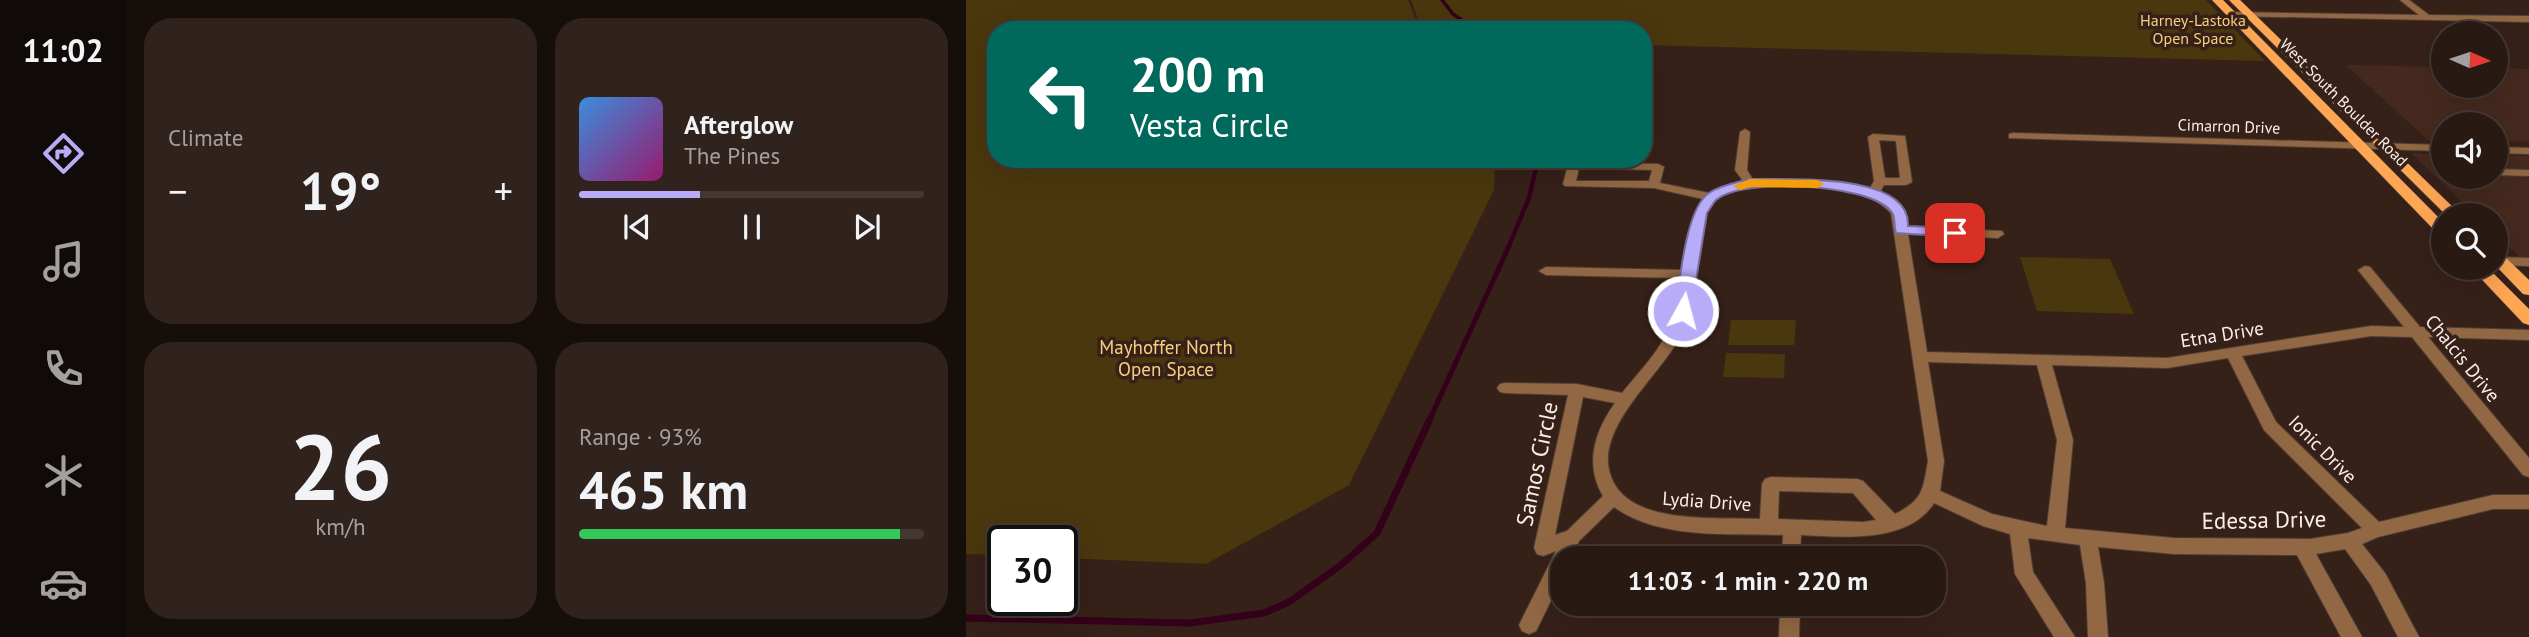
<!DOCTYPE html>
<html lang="en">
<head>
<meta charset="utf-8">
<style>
	:root { --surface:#281913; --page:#30221c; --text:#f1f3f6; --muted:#a5a0a0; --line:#443833; --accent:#b8abf7 }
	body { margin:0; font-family:"PT Sans",sans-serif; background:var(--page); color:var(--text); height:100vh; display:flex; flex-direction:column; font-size:26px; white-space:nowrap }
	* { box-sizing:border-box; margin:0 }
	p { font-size:23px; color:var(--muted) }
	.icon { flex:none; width:38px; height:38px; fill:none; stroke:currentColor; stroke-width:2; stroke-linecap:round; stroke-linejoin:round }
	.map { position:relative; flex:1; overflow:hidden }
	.side { display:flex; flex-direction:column; gap:18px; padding:18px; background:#160e0a; width:840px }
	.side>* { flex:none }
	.hud { position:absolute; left:21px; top:21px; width:665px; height:147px; border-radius:28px; box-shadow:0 7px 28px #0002,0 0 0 2px var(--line); background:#00695c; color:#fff; overflow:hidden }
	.needle { width:46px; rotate:93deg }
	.controls { position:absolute; left:1465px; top:21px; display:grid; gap:14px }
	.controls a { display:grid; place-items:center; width:77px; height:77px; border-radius:50%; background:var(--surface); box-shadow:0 7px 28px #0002,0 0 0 2px var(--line); font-size:35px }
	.speed { position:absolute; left:21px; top:525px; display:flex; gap:14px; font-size:35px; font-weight:700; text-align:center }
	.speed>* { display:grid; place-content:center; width:91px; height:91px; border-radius:50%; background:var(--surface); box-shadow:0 7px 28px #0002,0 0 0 2px var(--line); line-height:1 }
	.speed .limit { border:4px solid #111; border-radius:10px; background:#fff; color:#111 }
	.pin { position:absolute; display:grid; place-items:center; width:60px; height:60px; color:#fff; margin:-30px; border-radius:14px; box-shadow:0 4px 10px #0006 }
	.me { position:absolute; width:77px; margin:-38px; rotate:7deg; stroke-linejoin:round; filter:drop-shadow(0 0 5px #0008) }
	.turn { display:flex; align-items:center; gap:24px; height:147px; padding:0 28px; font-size:32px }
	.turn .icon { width:91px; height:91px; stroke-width:2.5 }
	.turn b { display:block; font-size:49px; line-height:60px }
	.big { font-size:52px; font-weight:600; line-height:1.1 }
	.side .widget { flex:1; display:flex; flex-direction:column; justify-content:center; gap:10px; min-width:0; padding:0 24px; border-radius:28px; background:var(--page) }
	.side .dial { align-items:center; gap:0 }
	.dial b { font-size:91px; line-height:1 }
	.song { display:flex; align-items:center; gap:21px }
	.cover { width:84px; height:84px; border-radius:10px; background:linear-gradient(135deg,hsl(210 70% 55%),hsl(320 70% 35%)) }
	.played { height:7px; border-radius:4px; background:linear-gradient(90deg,var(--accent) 35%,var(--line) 35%) }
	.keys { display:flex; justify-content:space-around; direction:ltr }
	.heat { display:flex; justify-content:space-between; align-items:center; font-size:38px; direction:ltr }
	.charge { height:10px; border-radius:5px; background:linear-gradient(90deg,#34c759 93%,var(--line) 0) }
	.side .tiles { flex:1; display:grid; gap:18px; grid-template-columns:repeat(2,1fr) }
	.trip { position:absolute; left:584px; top:546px; width:396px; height:70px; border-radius:28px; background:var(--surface); box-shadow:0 7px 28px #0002,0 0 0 2px var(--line); font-weight:600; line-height:70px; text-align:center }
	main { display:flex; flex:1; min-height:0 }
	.menu { display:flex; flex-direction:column; width:126px; justify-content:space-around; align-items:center; background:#100a08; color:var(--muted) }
	.menu .icon { width:49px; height:49px }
	.menu .current { color:var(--accent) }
	.menu b { font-size:32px; color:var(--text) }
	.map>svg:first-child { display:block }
	.built { fill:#45291f }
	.green { fill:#4b370d }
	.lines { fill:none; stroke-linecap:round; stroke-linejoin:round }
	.stream-far3 { stroke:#330119; stroke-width:3.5 }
	.stream-far2 { stroke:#330119; stroke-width:4.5 }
	.stream-far1 { stroke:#330119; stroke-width:5 }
	.stream { stroke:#330119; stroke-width:7 }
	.street-casing { stroke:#523e36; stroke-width:2 }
	.primary-casing { stroke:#523e36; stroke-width:1 }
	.street { fill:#916843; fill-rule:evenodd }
	.primary { fill:#fda654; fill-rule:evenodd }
	.route { fill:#b8abf7; stroke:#786fa1; stroke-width:2 }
	.slow { fill:#f59e0b }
	.labels { text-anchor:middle; stroke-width:7; stroke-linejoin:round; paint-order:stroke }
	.far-park-label { font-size:16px; fill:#f7cf7f; stroke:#362119 }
	.far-street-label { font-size:16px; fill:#fdede8; stroke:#362119 }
	.street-label { font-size:19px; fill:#fdede8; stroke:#362119 }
	.park-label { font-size:19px; fill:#f7cf7f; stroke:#362119 }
	.near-street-label { font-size:23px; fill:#fdede8; stroke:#362119 }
</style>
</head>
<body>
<main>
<nav class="menu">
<b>11:02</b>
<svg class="icon current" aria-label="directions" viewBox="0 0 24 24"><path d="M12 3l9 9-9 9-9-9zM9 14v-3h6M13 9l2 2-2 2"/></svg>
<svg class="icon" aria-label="music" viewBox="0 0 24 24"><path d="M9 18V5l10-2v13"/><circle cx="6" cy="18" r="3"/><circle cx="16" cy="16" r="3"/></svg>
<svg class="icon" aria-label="phone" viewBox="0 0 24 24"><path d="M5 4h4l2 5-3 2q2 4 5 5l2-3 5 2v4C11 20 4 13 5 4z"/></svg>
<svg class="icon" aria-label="climate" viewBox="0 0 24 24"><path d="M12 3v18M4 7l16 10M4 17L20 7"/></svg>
<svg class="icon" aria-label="car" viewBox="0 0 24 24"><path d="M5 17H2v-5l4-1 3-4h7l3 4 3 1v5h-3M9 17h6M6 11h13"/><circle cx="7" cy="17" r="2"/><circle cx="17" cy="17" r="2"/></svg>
</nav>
<section class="side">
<div class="tiles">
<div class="widget"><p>Climate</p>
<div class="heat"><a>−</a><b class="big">19°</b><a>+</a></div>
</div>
<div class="widget">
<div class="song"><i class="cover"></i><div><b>Afterglow</b><p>The Pines</p></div></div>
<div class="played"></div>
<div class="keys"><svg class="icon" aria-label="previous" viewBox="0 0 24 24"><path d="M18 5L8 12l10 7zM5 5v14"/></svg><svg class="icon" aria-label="pause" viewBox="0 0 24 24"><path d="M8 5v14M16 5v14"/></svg><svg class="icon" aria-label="next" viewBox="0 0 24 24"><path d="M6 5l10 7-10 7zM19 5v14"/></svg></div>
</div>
<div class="widget dial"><b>26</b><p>km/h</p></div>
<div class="widget"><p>Range · 93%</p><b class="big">465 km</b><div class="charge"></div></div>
</div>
</section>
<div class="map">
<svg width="1563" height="637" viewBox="0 0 1563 637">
	<rect width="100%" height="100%" fill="#362119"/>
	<!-- built -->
	<g class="built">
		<polygon points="1380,65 1477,67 1477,86 1530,86 1530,68 1563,69 1563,142 1530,141 1530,124 1477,124 1477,140 1462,140"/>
		<polygon points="1445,153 1477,154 1477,177 1530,177 1530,155 1563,156 1563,266 1530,234 1530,215 1510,215"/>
	</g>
	<!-- green -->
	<g class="green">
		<polygon points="0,0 442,0 454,30 30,30 30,159 529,159 528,190 383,485 240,564 96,558 96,541 37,541 37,555 0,554"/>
		<polygon points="445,0 1240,0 1299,61 677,45 677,30 456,30"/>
		<polygon points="1054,257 1144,259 1168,314 1071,311"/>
		<polygon points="765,320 830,320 828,345 762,345"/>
		<polygon points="760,353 819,354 818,378 757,377"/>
	</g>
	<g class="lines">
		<!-- stream-far3 -->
		<polyline class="stream-far3" points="476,0 487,14 510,30"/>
		<!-- stream-far2 -->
		<polyline class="stream-far2" points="542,248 563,198 572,159"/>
		<!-- stream-far1 -->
		<polyline class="stream-far1" points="463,421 543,246"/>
		<!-- stream -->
		<polyline class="stream" points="0,618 223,623 298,613 323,602 375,565 411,533 464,419"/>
		<defs>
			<g id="street">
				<polygon points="1434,0 1443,0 1463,15 1563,16 1563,22 1264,16 1260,14 1264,12 1453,15"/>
				<path d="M779,129L784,132L781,170L787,180C826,179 866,177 904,188L908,181L902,137L907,134L939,136L946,182L940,185H918L914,192C930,199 937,210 940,227L1036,231L1038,234L1032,238L942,234L961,352L1201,358L1405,326L1438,327L1392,270L1399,266L1404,267L1454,327L1563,330V340L1462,337L1563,458V477L1557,475L1446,337L1405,336L1276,356L1310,422L1413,522L1527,495H1563V509H1527L1412,537L1396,544L1419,573L1453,637H1432L1405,585L1379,549L1350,554L1396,637H1375L1331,555L1208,554L1132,547L1138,583L1142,637H1122L1120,583L1114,545L1062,538L1067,572L1109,637H1088L1049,574L1044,534L1017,526L968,503C942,544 876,537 835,535L834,558H816L817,535C762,533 694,540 648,507L613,541L605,558H597V576L570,631L563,634L556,631L553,625L590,551L577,556L571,554L568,548L602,395L539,393L534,392L531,388L534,384L539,383L611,384L656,393C693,349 707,337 715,278L580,275L573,271L580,267L716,270C719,245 723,220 737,199L688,188L599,186L597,184L602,165L608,162L692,164L698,167L694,183L743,193L777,181L769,170L774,132ZM913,140L930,141L934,178H919ZM613,168L686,170L683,181H610ZM784,186C830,186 891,178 925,213L962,461C957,490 957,500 929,514L897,481L891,479L805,477L799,479L796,484L794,519C754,517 673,525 649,485C619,435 693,378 714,337C735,298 721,247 743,208C751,193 769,190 784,186ZM1262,358L1298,430L1396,528L1382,533L1344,539L1208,538L1099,528L1107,440L1086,365L1201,368ZM962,362L1071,365L1091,440L1081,526L1026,514L974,491L978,461ZM617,397L649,403C629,431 618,464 637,496L601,531L589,535ZM813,491L887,493L910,520L897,522L812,519Z"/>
				<polygon points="1047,133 1477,145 1477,151 1043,138 1043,134"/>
				<polygon points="1530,147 1563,148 1563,154 1530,153"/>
				<polygon points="1530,169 1563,170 1563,176 1530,175"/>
				<polygon points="1530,257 1563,258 1563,266 1530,265"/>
				<polygon points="814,604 834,604 833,637 813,637"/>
			</g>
			<g id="primary">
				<polygon points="1246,0 1257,0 1477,222 1477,236 1472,234"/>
				<polygon points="1263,0 1274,0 1495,215 1480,215"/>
				<polygon points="1530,252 1536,254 1563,280 1563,295 1557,294 1530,266"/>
				<polygon points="1505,268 1522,268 1563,309 1563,325 1557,323"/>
			</g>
		</defs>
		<!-- street casing -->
		<use href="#street" class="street-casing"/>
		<!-- primary casing -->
		<use href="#primary" class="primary-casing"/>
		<!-- street -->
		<use href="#street" class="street"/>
		<!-- primary -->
		<use href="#primary" class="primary"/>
	</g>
	<!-- route -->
	<path class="route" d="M784,179C819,180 945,171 942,226L989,228L996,233L989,237L930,233C927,225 931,216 923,209C898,184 776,177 750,200C747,203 744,209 741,213L725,311L717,316L712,315L709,311C714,283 719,209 743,193C754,185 770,183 784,179Z"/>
	<!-- slow -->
	<polygon class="slow" points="784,179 852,180 858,184 852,188 784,187 774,190 767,186"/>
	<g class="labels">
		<!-- far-park labels -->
		<g class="far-park-label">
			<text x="1227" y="26">Harney-Lastoka<tspan x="1227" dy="18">Open Space</tspan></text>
		</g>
		<!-- far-street labels -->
		<g class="far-street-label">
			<text transform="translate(1378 102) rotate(45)" y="6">West South Boulder Road</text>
			<text transform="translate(1263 126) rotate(2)" y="6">Cimarron Drive</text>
		</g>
		<!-- street labels -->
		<g class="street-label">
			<text transform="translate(1256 334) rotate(-9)" y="7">Etna Drive</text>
			<text transform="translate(1497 358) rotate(51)" y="7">Chalcis Drive</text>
			<text transform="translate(1357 449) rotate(45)" y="7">Ionic Drive</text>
			<text transform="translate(741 501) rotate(4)" y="7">Lydia Drive</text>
		</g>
		<!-- park labels -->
		<g class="park-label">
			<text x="200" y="354">Mayhoffer North<tspan x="200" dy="22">Open Space</tspan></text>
		</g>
		<!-- near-street labels -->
		<g class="near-street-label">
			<text transform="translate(571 464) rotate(-78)" y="8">Samos Circle</text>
			<text transform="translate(1298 520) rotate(-1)" y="8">Edessa Drive</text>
		</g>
	</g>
</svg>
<div class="controls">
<a><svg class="needle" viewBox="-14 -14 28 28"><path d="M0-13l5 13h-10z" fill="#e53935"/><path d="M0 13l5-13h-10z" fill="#a5a0a0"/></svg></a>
<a><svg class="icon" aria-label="sound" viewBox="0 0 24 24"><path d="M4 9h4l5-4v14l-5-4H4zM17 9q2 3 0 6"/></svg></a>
<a><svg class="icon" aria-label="search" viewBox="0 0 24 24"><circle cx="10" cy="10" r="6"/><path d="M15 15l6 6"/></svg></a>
</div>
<div class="speed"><div class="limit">30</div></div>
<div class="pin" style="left:989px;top:233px;background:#d93025"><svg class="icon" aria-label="arrive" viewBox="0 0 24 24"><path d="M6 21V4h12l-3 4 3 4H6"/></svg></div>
<svg class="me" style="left:717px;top:311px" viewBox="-20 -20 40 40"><circle r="17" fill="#b8abf7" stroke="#fff" stroke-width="3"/><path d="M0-11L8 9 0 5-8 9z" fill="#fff"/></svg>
<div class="trip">11:03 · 1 min · 220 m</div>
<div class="hud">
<div class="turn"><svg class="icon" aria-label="left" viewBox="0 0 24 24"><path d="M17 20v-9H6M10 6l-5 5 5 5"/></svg><div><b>200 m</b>Vesta Circle</div></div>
</div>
</div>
</main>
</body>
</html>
